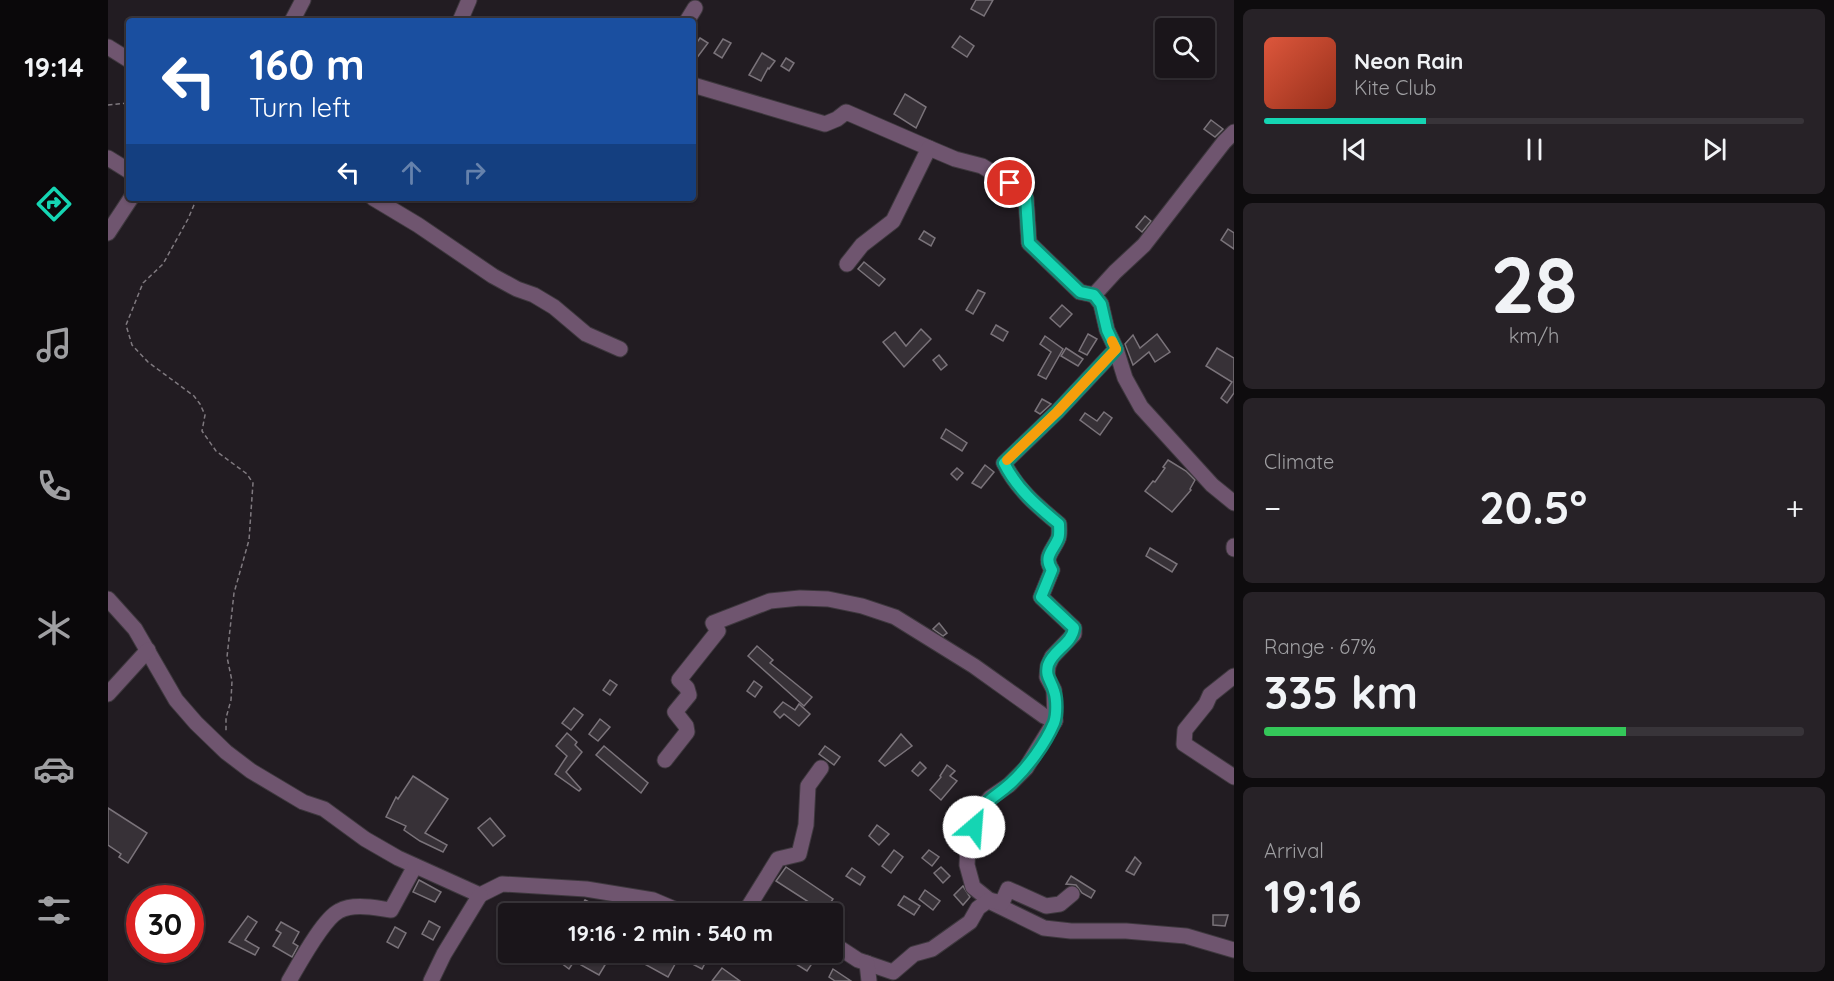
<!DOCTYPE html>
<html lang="en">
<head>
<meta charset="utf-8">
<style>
	:root { --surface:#1a151a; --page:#272227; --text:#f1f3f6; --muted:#9f9fa2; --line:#383439; --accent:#15d5b3 }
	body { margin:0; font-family:Quicksand,sans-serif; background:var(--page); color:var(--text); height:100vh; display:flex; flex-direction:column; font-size:22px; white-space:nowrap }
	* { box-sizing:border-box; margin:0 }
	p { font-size:20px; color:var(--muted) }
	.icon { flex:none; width:33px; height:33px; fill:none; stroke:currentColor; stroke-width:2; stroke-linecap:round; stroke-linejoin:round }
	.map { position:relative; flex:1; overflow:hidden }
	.side { display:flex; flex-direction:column; gap:9px; padding:9px; background:#0e0c0e; width:600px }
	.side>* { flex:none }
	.banner { position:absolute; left:18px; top:18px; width:570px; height:183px; border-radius:6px; box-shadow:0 2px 4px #0004,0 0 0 2px var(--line); background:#1a4fa0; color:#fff; overflow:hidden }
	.buttons { position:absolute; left:1047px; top:18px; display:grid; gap:12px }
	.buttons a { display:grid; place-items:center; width:60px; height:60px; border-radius:6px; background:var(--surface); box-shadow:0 2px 4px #0004,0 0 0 2px var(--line); font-size:30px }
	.speed { position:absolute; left:18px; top:885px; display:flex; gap:12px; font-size:30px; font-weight:700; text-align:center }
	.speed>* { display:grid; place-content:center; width:78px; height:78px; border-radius:50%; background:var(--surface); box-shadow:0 2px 4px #0004,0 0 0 2px var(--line); line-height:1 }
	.speed .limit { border:9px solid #d22; background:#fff; color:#111 }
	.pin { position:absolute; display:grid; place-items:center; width:51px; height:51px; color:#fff; margin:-26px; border:3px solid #fff; border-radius:50%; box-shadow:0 2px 6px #0007 }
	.me { position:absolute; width:66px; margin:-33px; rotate:27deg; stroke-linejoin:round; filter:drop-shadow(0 0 4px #0008) }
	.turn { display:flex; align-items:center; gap:21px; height:126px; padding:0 24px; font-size:27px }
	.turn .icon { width:78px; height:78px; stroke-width:2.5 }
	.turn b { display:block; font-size:42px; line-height:51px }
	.lanes { display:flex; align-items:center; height:57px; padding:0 24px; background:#0003; justify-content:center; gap:30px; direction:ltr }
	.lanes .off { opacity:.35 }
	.big { font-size:45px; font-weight:800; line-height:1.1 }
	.side .tile { flex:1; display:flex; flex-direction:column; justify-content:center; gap:9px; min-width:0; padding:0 21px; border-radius:9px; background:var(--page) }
	.side .dial { align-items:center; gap:0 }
	.dial b { font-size:78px; line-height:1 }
	.song { display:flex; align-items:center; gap:18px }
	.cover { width:72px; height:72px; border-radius:9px; background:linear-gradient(135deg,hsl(10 70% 55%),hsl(10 70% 35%)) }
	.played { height:6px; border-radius:3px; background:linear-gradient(90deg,var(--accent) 30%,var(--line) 30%) }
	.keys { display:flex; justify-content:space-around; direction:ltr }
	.heat { display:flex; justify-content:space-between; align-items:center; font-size:33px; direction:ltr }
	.charge { height:9px; border-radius:4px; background:linear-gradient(90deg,#34c759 67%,var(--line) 0) }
	.trip { position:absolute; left:390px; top:903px; width:345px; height:60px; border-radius:6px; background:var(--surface); box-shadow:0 2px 4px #0004,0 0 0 2px var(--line); font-weight:800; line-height:60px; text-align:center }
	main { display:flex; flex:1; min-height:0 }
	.tabs { display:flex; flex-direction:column; width:108px; justify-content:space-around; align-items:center; background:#0a080a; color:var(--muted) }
	.tabs .icon { width:42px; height:42px }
	.tabs .selected { color:var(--accent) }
	.tabs b { font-size:27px; color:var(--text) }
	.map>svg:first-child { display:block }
	.building { fill:#373137; stroke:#7a737a; stroke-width:1.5 }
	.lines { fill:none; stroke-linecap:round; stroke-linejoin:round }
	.minor-casing { stroke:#3e383e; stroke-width:17 }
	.path { stroke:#7f797f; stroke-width:1.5; stroke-dasharray:4.5 3; stroke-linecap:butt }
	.minor { stroke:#6f556f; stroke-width:15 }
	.route-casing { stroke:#0e8a74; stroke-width:15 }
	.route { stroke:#15d5b3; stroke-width:10 }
	.slow { stroke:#f59e0b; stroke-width:10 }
</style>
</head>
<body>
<main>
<nav class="tabs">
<b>19:14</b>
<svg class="icon selected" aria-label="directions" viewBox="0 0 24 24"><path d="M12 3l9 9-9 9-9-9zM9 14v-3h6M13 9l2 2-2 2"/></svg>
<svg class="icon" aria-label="music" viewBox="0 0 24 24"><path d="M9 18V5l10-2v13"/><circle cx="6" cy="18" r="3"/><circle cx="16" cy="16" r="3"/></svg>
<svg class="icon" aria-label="phone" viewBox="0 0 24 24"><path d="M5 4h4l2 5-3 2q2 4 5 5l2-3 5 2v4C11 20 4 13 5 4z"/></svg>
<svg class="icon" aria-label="climate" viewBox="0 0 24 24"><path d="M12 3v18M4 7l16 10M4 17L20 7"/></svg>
<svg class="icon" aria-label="car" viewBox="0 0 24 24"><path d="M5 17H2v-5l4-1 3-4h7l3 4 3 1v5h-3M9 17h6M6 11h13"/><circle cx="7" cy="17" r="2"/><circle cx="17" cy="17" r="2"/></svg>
<svg class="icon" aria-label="filters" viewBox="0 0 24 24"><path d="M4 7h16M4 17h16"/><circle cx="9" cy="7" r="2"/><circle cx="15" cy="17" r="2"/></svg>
</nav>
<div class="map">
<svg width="1126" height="981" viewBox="0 0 1126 981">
	<rect width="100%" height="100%" fill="#221c22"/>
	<!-- building -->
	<g class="building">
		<polygon points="868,0 885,0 876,16 863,9"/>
		<polygon points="852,36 866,46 859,57 844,47"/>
		<polygon points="592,38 600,43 585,63 585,48"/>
		<polygon points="615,39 623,43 614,58 606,53"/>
		<polygon points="654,53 667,61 661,69 660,68 653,81 641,75"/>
		<polygon points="678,58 686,63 681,71 673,66"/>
		<polygon points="797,94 818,107 808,128 786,114"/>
		<polygon points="1103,120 1115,129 1107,137 1096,129"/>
		<polygon points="1037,216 1043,221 1034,232 1028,227"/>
		<polygon points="1120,229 1126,233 1126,249 1113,240"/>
		<polygon points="816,231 827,238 823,246 811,239"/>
		<polygon points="756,262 777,279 771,286 750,269"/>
		<polygon points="870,290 877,293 865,314 858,310"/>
		<polygon points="954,305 964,314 952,327 942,318"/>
		<polygon points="888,325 900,332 895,341 883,334"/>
		<polygon points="813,329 823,339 796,367 775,342 787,332 798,346"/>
		<polygon points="980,334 989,339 979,355 971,351"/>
		<polygon points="1049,334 1062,352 1047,362 1041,352 1025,365 1017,344 1025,335 1032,348"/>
		<polygon points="937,336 955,349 938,379 930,375 943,352 932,344"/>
		<polygon points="958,348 975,359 970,366 953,356"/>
		<polygon points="1109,348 1126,358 1126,393 1119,403 1113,398 1124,382 1098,366"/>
		<polygon points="831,355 839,365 833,370 825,360"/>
		<polygon points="934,399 943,404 932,414 927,411"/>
		<polygon points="996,412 1004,418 992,435 972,420 977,413 989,421"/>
		<polygon points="838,429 859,443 854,451 833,438"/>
		<polygon points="1060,460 1078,471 1087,480 1082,489 1083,490 1064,512 1037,491 1045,481 1047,482 1057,468 1055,467"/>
		<polygon points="877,465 886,472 873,488 864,483"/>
		<polygon points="849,468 855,473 849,480 843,474"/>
		<polygon points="1042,548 1069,564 1064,572 1038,556"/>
		<polygon points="831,623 839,633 835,636 825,629"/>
		<polygon points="649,646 665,660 662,663 704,697 696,706 640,656"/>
		<polygon points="502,680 509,685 502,695 495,690"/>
		<polygon points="646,681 654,687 647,697 639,691"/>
		<polygon points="675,702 687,710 691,704 702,714 691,726 676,714 672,718 666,712"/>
		<polygon points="466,708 475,715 463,730 454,723"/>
		<polygon points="492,719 502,727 490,741 481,734"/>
		<polygon points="459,733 469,742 467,745 474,752 458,772 473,789 471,791 447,774 459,756 448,746"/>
		<polygon points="793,734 804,746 777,766 771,761"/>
		<polygon points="496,746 540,783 533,793 488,755"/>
		<polygon points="717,746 732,757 726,765 711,754"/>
		<polygon points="812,762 818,768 810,776 804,771"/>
		<polygon points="839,765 847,771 842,776 849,781 833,800 822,790 833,777 832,776"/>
		<polygon points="305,776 340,799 317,833 339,845 335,852 312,841 296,830 298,826 278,817 288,797 290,799"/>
		<polygon points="0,808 39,833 20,863 11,857 13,854 0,845"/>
		<polygon points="382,818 397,836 385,846 370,828"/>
		<polygon points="769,825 781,834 771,845 761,836"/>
		<polygon points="786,850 795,857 783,873 774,866"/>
		<polygon points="821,850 831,857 824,866 814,858"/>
		<polygon points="1027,857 1033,863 1026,875 1018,871"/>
		<polygon points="678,867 725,899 716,912 668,881"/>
		<polygon points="833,867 842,876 835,883 826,873"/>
		<polygon points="744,868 757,877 752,885 738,876"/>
		<polygon points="963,876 987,891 983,898 974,893 968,885 958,884"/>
		<polygon points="311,880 333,892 327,902 305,892"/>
		<polygon points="855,886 862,897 855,905 846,895"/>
		<polygon points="817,890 832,901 825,910 811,899"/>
		<polygon points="796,896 812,906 806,915 790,905"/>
		<polygon points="477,900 485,904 480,914 469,914"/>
		<polygon points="1105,915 1120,915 1117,926 1105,925"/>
		<polygon points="140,916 149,922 137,940 151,948 147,955 121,942"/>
		<polygon points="321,921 332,927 325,940 314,934"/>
		<polygon points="173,922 191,932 185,943 190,946 184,957 165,946 173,933 168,930"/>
		<polygon points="287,927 298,933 290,948 279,942"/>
		<polygon points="453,952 462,952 469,957 461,969 448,959"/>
		<polygon points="535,952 603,952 594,969 571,957 560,977 531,961"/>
		<polygon points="478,955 497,965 491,975 473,965"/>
		<polygon points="694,955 705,962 699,971 688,964"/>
		<polygon points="614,968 632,981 604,981"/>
		<polygon points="725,969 743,981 727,981 721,977"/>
	</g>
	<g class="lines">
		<defs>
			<g id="minor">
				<polyline points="184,21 195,0"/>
				<polyline points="352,21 361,0"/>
				<polyline points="579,21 587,8"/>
				<polyline points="0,47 21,60"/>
				<polyline points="585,85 717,124 729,119 738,112 821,148"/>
				<polyline points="0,158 21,171"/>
				<polyline points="265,198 310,225 385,276 409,289 426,295 446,307 478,334 512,349"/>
				<polyline points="0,233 23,198"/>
				<polyline points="739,264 754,245 785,221 821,148 847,159 874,166 902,183 918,198 921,243 972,292 986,295 1007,272 1036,245 1116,142 1126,132"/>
				<polyline points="986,295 993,304 999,330 1008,349"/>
				<path d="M1126,503L1104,485L1033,407L1017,378L1008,349L949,412L896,463C909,489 929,506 951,524C951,529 952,535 950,539C945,551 935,557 944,570L933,597L966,628V634L944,657L940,666L939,677L946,690L947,721L918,768L901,785L882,798L873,809L860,846L859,865L865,887L885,903L936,928L963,931H1018L1078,936L1126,950"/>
				<polyline points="1126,546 1126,549"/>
				<polyline points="0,599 27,629 68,700 88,723 118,752 143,771 195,802 216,809 257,839 290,858 372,895 394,884 478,889 545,900 578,914"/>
				<polyline points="1126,676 1102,695 1098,704 1077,730 1076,744 1126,777"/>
				<polyline points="0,694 40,650"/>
				<polyline points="557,760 579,732 578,726 567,712 581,695 579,688 571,680 610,631 605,623 662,601 692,598 720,599 754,606 787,617 866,666 936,716 947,721"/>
				<polyline points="636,914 670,859 691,854 698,825 700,786 713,768"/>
				<polyline points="724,943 750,960 785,972 806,954 824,949 862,922 870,908 881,900 894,903 900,889 938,906 952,904 964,894"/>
				<polyline points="759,963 761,981"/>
				<path d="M181,981C191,964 215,919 231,911C246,903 267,908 283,910L307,866"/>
				<polyline points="323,981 336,954 372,895"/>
			</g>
		</defs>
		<!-- minor casing -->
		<use href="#minor" class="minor-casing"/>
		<!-- path -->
		<g class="path">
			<polyline points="0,105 21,103"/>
			<polyline points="89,198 80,219 55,264 35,283 18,325 24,345 40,362 86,396 92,404 97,415 94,431 108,451 139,474 145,483 141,540 126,593 119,657 124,681 123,700 118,718 118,733"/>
		</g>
		<!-- minor -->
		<use href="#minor" class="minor"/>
	</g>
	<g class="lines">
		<defs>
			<path id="route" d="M866,827C877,797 882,802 903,783C920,767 937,744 946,723C949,715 949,699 946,691C943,680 937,677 940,665C945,650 964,644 966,628L933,597L944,570C935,557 945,551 950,539C952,535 951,529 951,524C929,506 909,489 896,463L949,412L1008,349L999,330L993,304L986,295L972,292L921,243L918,198L902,183"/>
		</defs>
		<!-- route casing -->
		<use href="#route" class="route-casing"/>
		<!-- route -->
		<use href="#route" class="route"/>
		<!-- slow -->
		<polyline class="slow" points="899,460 949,412 1008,349 1004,341"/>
	</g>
</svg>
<div class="buttons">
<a><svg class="icon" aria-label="search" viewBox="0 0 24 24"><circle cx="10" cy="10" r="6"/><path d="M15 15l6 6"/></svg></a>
</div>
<div class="speed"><div class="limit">30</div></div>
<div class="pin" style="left:902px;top:183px;background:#d93025"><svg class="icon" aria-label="arrive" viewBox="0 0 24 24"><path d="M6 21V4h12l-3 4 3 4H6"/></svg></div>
<svg class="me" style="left:866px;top:827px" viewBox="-20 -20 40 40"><circle r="19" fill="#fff"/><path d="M0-13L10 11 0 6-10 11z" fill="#15d5b3"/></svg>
<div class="trip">19:16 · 2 min · 540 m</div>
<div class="banner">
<div class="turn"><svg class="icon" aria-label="left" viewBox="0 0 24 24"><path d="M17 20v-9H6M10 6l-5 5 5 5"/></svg><div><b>160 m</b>Turn left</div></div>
<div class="lanes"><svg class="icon" aria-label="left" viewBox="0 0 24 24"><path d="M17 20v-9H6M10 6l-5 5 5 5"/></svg><svg class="icon off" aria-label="ahead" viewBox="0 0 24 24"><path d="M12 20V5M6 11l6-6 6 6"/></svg><svg class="icon off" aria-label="right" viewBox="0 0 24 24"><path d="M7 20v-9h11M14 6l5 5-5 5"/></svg></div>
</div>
</div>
<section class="side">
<div class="tile">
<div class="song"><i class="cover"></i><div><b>Neon Rain</b><p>Kite Club</p></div></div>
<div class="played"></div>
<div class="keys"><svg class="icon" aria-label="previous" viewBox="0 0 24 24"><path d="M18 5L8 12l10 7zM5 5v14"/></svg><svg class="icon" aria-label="pause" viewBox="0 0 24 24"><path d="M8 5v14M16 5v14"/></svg><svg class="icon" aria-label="next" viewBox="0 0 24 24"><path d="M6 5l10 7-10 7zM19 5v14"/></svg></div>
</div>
<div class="tile dial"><b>28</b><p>km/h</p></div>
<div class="tile"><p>Climate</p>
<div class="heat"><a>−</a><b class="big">20.5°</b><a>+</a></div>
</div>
<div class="tile"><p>Range · 67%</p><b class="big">335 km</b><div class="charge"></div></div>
<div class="tile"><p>Arrival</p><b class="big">19:16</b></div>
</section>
</main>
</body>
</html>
